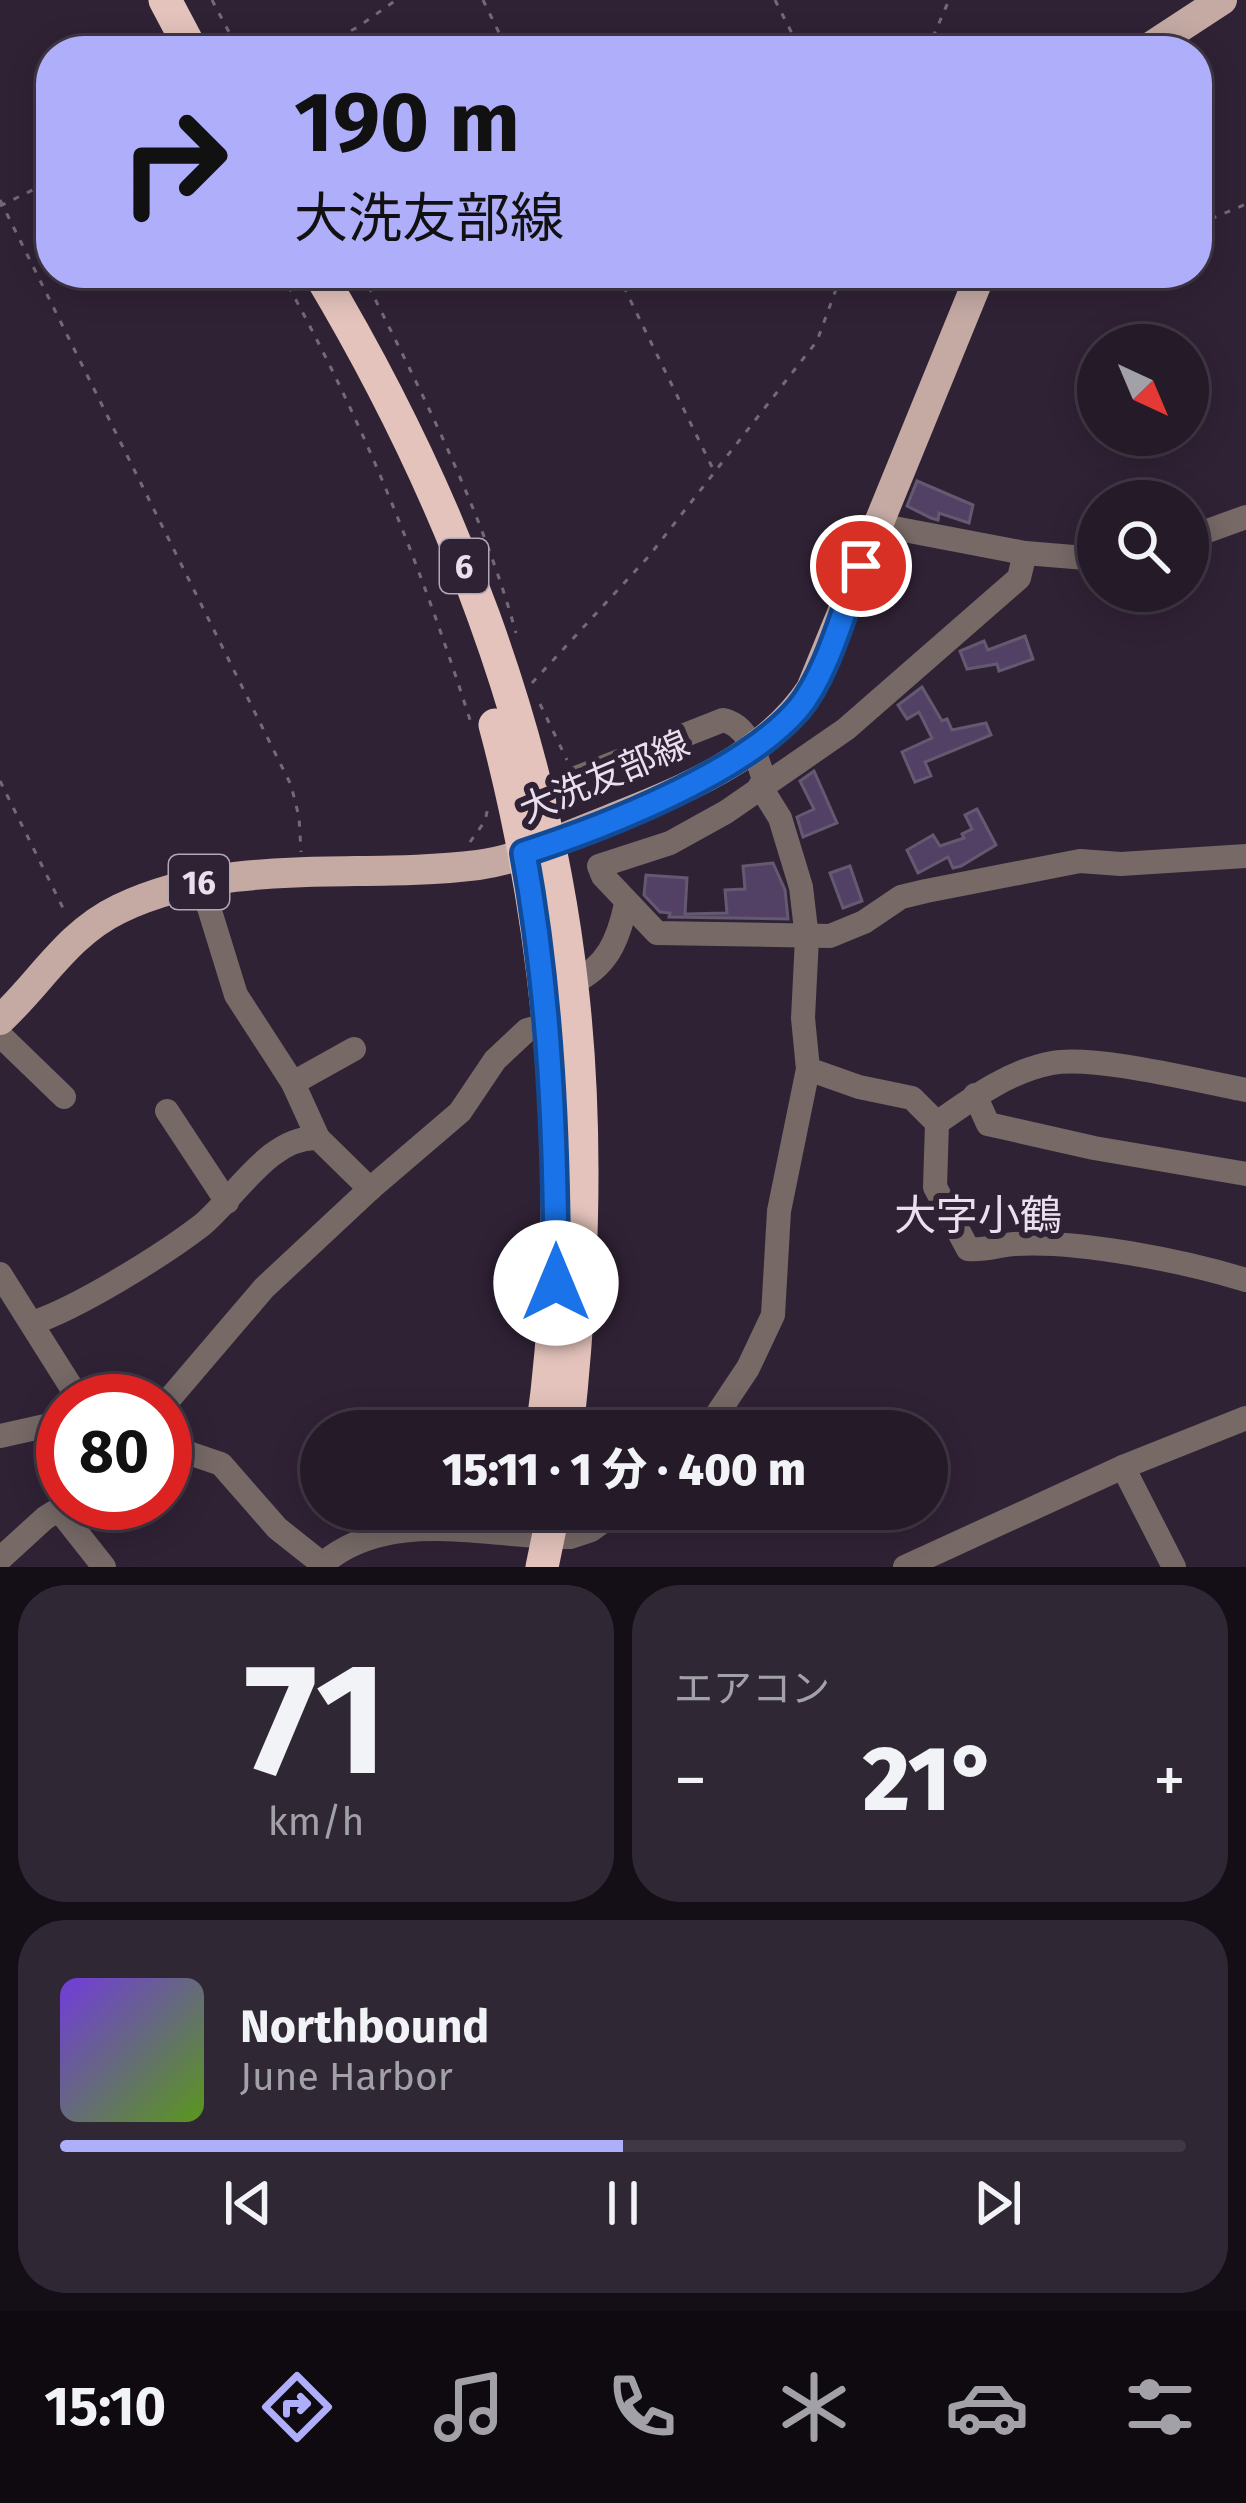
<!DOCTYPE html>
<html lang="ja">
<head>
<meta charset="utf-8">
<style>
	:root { --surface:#241a28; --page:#302734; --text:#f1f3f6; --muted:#a3a1a8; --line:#413845; --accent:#afaefa }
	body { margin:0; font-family:"Fira Sans","Noto Sans JP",sans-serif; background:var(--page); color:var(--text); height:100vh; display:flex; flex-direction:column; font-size:45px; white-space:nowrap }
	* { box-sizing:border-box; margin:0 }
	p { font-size:39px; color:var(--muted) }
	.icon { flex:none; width:66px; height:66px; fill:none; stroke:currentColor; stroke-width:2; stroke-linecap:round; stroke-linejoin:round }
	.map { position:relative; height:1567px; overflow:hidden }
	.details { display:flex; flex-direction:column; gap:18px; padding:18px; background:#140e16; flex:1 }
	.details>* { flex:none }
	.guide { position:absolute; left:36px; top:36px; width:1176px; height:252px; border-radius:48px; box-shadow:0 6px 30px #0003,0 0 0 3px var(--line); background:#afaefa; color:#111; overflow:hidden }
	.needle { width:78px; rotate:136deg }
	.buttons { position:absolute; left:1077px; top:324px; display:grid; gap:24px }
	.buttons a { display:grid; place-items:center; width:132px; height:132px; border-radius:50%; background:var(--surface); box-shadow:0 6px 30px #0003,0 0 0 3px var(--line); font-size:60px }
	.speed { position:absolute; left:36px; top:1374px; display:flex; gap:24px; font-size:60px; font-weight:700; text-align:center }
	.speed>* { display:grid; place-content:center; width:156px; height:156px; border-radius:50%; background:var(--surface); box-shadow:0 6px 30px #0003,0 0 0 3px var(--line); line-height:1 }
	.speed .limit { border:18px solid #d22; background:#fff; color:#111 }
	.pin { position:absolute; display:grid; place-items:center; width:102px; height:102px; color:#fff; margin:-51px; border:6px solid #fff; border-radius:50%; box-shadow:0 3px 12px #0007 }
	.me { position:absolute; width:132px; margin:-66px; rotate:0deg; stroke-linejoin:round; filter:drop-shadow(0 0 9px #0008) }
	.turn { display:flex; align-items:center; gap:42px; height:252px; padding:0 60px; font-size:54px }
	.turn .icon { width:156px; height:156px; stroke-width:2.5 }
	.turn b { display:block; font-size:84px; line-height:102px }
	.big { font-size:90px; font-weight:800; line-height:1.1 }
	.details .card { flex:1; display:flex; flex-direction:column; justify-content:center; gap:18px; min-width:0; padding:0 42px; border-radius:48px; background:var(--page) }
	.details .dial { align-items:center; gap:0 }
	.dial b { font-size:156px; line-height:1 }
	.song { display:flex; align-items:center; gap:36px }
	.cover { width:144px; height:144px; border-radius:18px; background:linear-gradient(135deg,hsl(260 70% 55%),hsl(90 70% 35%)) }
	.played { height:12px; border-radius:6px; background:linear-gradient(90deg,var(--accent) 50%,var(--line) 50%) }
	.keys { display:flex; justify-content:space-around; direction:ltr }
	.heat { display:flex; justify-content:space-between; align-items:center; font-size:66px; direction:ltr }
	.details .tiles { flex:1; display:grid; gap:18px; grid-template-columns:1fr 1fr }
	.card:last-child { grid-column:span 2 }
	.trip { position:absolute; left:300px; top:1410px; width:648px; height:120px; border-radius:60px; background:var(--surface); box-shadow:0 6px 30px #0003,0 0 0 3px var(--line); font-weight:800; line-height:120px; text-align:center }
	.tabs { display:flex; height:192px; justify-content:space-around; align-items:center; background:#0e0a10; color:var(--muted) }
	.tabs .icon { width:84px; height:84px }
	.tabs .on { color:var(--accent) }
	.tabs b { font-size:54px; color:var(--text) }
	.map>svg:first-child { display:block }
	.building { fill:#524165; stroke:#645970; stroke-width:3 }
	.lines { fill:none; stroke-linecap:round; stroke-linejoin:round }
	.path { stroke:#756979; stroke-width:3; stroke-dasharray:6 9; stroke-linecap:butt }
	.minor { stroke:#766966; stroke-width:24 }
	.major { stroke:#c5aaa4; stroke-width:30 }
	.highway { stroke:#e4c3bc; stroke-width:33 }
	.route-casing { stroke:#114b97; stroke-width:30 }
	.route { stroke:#1a73e8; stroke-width:21 }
	.labels { text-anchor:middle; stroke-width:12; stroke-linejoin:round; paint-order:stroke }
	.shield { fill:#302235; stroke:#b2a7b6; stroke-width:3 }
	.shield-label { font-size:33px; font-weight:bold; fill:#eae0ed }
	.street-label { font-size:36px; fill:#eae0ed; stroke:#302235 }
	.quarter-label { font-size:42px; fill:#eae0ed; stroke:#302235 }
</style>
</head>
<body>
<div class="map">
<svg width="1246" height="1567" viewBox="0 0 1246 1567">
	<rect width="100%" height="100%" fill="#302235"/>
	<!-- building -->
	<g class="building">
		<polygon points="917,481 973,505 969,523 939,513 938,520 931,518 907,506"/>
		<polygon points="1025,636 1033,659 999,671 997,664 967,669 960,651 984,641 988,650"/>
		<polygon points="922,687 942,721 947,719 952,730 986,723 991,735 925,762 931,776 915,782 902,752 932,738 919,712 907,719 898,705"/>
		<polygon points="814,771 837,823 803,837 797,817 814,809 800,781"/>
		<polygon points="977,809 996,845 961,866 953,868 948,857 918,873 907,850 933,835 940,846 964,838 962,834 972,829 965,815"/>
		<polygon points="773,863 785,890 788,919 669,917 670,913 660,912 644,895 646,875 687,878 685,914 727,913 725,890 745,889 743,866"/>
		<polygon points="850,866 862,901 843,908 830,873"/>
	</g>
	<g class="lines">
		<!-- path -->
		<g class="path">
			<polyline points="212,0 239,51"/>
			<polyline points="483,0 508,51"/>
			<polyline points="775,0 801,51"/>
			<polyline points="311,51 358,27 396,0"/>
			<polyline points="927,51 949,0"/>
			<polyline points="0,200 291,785 299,817 301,852"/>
			<polyline points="0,206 51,181"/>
			<polyline points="1197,225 1246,204"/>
			<path d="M281,273C362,417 421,566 471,723"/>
			<path d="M362,273C420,389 481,507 516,633"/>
			<polyline points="617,273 714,471"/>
			<polyline points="532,683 649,556 817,341 842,273"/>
			<polyline points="540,704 567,760"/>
			<polyline points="0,781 66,914"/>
			<polyline points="470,842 485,821 489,803"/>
		</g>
		<!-- minor -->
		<g class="minor">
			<polyline points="878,525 1025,553 1098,559"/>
			<polyline points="1188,538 1246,517"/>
			<polyline points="1025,553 1019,578 846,729 726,812 670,843 599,866 603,876 657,933 830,936 864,922 901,897 926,891 1080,861 1121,864 1246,856"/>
			<path d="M576,778L723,720C750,726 756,758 765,782"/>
			<polyline points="201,882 236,995 293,1083 318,1138 370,1189"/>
			<path d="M572,983C607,967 618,941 626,904"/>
			<polyline points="0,1035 64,1097"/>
			<path d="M808,1069L859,1087L912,1098L937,1123L935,1187L968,1249C985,1251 998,1245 1015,1244C1079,1240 1184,1261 1246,1280"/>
			<polyline points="293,1083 354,1049"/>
			<polyline points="975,1095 988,1124 1094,1148 1246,1174"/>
			<polyline points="167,1111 227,1202"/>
			<path d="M937,1123C971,1099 1009,1071 1052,1063C1096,1055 1198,1081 1246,1090"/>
			<polyline points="0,1274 80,1401"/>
			<path d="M32,1323C78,1308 163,1255 202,1225C236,1197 269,1136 318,1138"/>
			<polyline points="165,1404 264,1288 370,1189 460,1112 495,1060 527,1030 546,1025"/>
			<polyline points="706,1431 748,1368 773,1315 779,1211 808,1069 803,1018 807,938 801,887 780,818 760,786"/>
			<polyline points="0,1436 63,1422"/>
			<polyline points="165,1445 221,1464 277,1528 326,1567"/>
			<polyline points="1123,1467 1174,1567"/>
			<polyline points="59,1510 104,1567"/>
			<polyline points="0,1559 45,1518 69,1503"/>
			<path d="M319,1567C387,1505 487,1538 570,1537L591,1530L620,1509"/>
			<polyline points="905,1567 1123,1467 1246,1418"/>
		</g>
		<!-- major -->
		<g class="major">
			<polyline points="1144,51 1222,0"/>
			<path d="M0,1020C41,982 67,934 119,909C232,855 358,880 478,865C511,861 543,847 573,834C656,800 759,768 811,689L981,273"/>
		</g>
		<!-- highway -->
		<g class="highway">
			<polyline points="165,0 192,51"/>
			<path d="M319,273C449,490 544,734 572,987C589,1135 583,1284 567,1431"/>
			<path d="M495,725C554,945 574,1205 542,1431"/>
			<polyline points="542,1567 554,1509"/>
		</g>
	</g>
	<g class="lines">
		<defs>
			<path id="route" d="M556,1283C556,1139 550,995 524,853C604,827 743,773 798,709C827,675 844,608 861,566"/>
		</defs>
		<!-- route casing -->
		<use href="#route" class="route-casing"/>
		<!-- route -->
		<use href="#route" class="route"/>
	</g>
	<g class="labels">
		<!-- shield labels -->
		<g class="shield">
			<rect x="440" y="539" width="48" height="54" rx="9"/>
			<rect x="169" y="855" width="60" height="54" rx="9"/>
		</g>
		<g class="shield-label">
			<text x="464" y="578">6</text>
			<text x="199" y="894">16</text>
		</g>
		<!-- street labels -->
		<g class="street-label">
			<text transform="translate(604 776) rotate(-23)" y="13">大洗友部線</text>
		</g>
		<!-- quarter labels -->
		<g class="quarter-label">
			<text x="978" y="1230">大字小鶴</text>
		</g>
	</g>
</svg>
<div class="buttons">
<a><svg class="needle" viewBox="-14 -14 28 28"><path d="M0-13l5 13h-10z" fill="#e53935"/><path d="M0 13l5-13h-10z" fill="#a3a1a8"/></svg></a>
<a><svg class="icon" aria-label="search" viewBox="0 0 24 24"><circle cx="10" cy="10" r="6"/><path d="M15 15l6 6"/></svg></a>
</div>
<div class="speed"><div class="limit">80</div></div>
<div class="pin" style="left:861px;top:566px;background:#d93025"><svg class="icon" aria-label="arrive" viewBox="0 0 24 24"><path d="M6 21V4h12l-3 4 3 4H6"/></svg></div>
<svg class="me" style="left:556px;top:1283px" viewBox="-20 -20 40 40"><circle r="19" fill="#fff"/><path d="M0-13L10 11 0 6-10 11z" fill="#1a73e8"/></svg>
<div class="trip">15:11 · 1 分 · 400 m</div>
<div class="guide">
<div class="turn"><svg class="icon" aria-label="right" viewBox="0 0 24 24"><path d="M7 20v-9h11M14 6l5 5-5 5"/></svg><div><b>190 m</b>大洗友部線</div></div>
</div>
</div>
<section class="details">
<div class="tiles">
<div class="card dial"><b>71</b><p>km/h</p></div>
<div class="card"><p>エアコン</p>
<div class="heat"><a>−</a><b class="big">21°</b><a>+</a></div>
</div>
<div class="card">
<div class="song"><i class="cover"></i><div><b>Northbound</b><p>June Harbor</p></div></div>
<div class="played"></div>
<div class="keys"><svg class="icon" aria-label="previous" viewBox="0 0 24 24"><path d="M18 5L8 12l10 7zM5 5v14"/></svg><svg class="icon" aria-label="pause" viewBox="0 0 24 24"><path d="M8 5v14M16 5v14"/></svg><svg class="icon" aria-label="next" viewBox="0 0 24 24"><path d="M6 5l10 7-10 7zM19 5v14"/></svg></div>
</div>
</div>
</section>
<nav class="tabs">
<b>15:10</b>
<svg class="icon on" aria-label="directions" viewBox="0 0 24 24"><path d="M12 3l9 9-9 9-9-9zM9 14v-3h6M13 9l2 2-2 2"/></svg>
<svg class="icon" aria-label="music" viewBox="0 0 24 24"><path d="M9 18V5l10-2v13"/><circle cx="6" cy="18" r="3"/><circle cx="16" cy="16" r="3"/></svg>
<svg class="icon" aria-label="phone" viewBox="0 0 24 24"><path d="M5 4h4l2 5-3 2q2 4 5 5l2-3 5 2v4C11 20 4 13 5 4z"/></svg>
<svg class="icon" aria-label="climate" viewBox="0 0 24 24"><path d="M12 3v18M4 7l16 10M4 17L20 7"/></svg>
<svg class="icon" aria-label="car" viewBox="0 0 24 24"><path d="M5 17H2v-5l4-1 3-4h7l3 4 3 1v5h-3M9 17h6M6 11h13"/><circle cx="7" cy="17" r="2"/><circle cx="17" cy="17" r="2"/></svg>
<svg class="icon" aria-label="filters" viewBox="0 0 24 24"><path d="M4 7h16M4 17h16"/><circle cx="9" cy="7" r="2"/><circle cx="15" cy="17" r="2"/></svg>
</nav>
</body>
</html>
